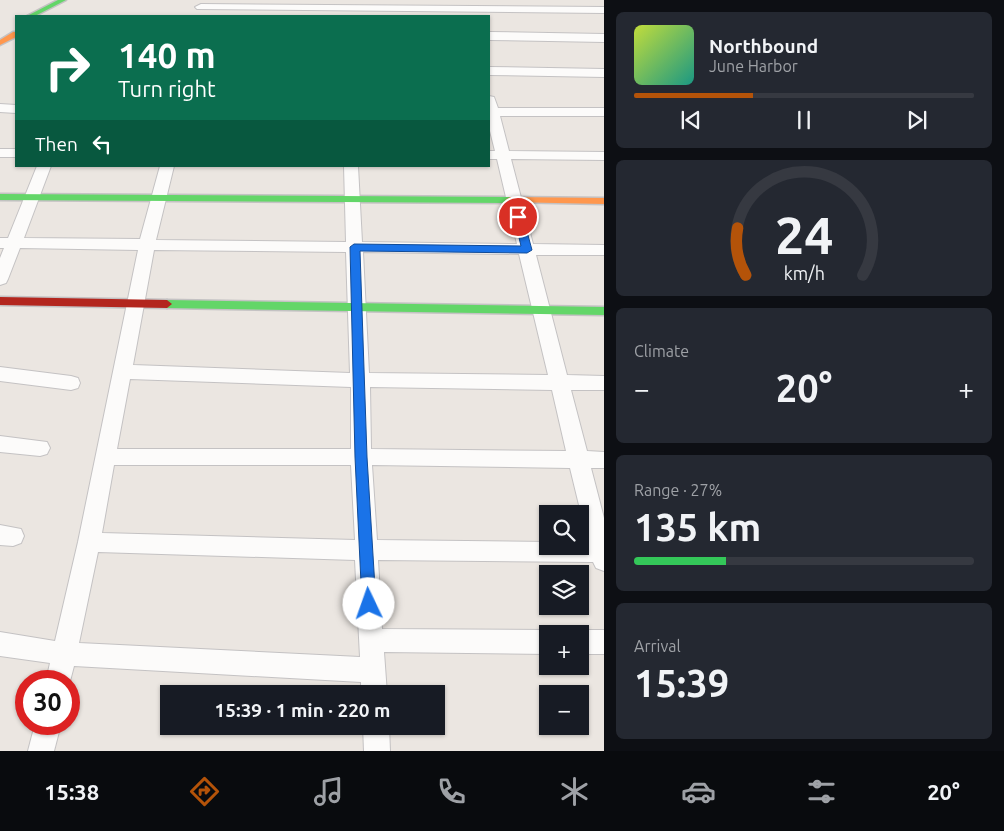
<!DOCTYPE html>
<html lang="en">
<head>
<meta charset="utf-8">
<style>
	:root { --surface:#171b24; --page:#242831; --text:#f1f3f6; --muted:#9ea1a6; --line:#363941; --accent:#b45309 }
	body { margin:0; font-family:Ubuntu,sans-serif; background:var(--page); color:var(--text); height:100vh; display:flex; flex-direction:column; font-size:19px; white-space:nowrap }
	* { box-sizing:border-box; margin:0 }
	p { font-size:16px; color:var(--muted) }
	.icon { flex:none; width:28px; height:28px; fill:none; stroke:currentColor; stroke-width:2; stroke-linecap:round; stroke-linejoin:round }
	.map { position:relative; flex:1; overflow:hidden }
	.side { display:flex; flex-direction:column; gap:12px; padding:12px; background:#0d0f14; width:400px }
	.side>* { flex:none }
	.guide { position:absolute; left:15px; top:15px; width:475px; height:152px; border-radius:0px; box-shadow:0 1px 4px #0004; background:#0b6e4f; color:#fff; overflow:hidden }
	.fabs { position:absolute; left:539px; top:505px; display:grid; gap:10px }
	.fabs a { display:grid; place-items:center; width:50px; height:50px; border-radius:0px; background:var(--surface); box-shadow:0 1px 4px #0004; font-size:25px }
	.speed { position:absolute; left:15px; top:670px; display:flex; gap:10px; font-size:25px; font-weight:700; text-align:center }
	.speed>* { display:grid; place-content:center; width:65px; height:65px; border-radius:50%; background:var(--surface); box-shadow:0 1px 4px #0004; line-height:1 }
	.speed .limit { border:8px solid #d22; background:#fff; color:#111 }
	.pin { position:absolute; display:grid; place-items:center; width:42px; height:42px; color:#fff; margin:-21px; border:2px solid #fff; border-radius:50%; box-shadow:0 1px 5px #0007 }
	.me { position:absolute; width:55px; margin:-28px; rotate:357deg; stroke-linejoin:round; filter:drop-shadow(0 0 4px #0008) }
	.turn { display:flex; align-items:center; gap:18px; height:105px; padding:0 20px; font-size:22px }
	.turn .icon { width:65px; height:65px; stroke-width:2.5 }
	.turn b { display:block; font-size:35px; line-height:42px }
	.then { display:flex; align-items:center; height:48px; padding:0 20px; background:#0003; gap:10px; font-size:19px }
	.big { font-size:38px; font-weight:700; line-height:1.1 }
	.side .tile { flex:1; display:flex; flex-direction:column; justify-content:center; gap:8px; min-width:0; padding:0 18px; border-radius:8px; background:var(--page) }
	.side .dial { align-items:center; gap:0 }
	.dial svg { height:130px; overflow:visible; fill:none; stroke:var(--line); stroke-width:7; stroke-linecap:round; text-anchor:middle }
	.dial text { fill:var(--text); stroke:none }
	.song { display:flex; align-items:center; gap:15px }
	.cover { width:60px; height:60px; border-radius:8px; background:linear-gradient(135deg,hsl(70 70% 55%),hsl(170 70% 35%)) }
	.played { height:5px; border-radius:2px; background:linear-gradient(90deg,var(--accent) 35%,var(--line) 35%) }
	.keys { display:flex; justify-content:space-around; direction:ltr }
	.heat { display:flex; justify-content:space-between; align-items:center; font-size:28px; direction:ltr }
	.charge { height:8px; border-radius:4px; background:linear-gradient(90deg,#34c759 27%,var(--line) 0) }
	.trip { position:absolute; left:160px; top:685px; width:285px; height:50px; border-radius:0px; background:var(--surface); box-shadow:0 1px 4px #0004; font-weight:700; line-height:50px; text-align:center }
	.dock { display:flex; height:80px; justify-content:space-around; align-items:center; background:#090b0e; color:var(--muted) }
	.dock .icon { width:35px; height:35px }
	.dock .current { color:var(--accent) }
	.dock b { font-size:22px; color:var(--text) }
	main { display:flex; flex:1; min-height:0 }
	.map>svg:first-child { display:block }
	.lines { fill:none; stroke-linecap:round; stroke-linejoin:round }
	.street-casing { stroke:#c4c2c3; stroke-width:2 }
	.fast-casing { stroke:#c4c2c3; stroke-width:3 }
	.slow-casing { stroke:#c4c2c3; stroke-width:3 }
	.jam-casing { stroke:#c4c2c3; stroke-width:3 }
	.street { fill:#fcfbfa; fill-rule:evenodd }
	.fast { fill:#63d668; fill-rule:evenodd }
	.slow { fill:#ff974d; fill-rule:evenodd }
	.jam { fill:#b3261e; fill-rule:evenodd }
	.route { fill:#1a73e8; stroke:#114b97 }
</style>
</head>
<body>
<main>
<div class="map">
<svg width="604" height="751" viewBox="0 0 604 751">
	<rect width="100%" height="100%" fill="#ebe6e1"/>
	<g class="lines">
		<defs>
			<g id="street">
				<polygon points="201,4 604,7 604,13 197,9 195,7"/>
				<polygon points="489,32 604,34 604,42 489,40"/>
				<polygon points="489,67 604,69 604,77 489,75"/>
				<path d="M489,96L494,97L498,108H604V116H500L509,151L604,152V160L511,159L533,244L604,245V255H536L567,375L604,376V390H571L587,451L604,452V468H591L604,518V571L596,568L593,562L378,560L382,629L548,630L557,634H548V654L384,652L387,694H361V682L74,666L69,685V681H46L50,663L0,656V632L55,641L78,542L138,250L20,248L8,279L6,283L0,285V258L4,248H0V238H8L37,166H51L24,238L140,239L160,166H174L156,240L346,242L344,166H358L362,242L517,244L497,159H489V151H495L489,127ZM154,250L346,252L350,373L133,365ZM363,252L519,254L548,375L369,373ZM130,379L351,387V449H117ZM370,387L552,390L566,451L371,449ZM114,465H351L355,540L102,533ZM372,465L570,468L588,542H580V546H548V542L377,540ZM98,552L355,560L360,657L79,643Z"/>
				<polygon points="0,104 16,105 16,113 0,112"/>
				<rect x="0" y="149" width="16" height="8"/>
				<polygon points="0,367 71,376 78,378 80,383 78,388 71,390 0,381"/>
				<polygon points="0,436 47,442 50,448 47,454 40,456 0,452"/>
				<polygon points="0,525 21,529 24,536 21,543 13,546 0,545"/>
				<polygon points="580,630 604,630 604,654 580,654 580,634 571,634"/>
				<polygon points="35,724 61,724 54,751 28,751"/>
				<polygon points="363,726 389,726 390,751 364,751"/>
			</g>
			<g id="fast">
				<polygon points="58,0 66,0 35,16 27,16"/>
				<polygon points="0,194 510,197 515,200 510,203 0,200"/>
				<polygon points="167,300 604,307 604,315 167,308 162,304"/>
			</g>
			<g id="slow">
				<polygon points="13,32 16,32 16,37 0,45 0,40"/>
				<polygon points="510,197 604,198 604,204 507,202 505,200"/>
			</g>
			<polygon id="jam" points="0,297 167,300 172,304 167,308 0,305"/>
		</defs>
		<!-- street casing -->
		<use href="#street" class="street-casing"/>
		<!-- fast casing -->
		<use href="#fast" class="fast-casing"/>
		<!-- slow casing -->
		<use href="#slow" class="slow-casing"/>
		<!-- jam casing -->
		<use href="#jam" class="jam-casing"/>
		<!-- street -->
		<use href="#street" class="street"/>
		<!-- fast -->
		<use href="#fast" class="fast"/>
		<!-- slow -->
		<use href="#slow" class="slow"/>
		<!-- jam -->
		<use href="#jam" class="jam"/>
	</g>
	<!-- route -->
	<polygon class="route" points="518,214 523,217 532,250 527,253 360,251 367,457 376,604 374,609 369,611 364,609 362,604 355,457 350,247 354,244 521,246 514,217"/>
</svg>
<div class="fabs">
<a><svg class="icon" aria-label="search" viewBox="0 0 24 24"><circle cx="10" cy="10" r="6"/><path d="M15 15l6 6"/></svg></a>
<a><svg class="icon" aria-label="layers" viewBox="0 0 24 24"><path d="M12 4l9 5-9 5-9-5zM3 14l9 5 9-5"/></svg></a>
<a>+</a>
<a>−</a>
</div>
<div class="speed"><div class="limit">30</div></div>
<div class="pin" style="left:518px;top:217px;background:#d93025"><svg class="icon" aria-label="arrive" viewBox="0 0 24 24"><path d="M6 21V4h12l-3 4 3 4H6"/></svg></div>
<svg class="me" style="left:369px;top:604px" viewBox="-20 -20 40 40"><circle r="19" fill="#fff"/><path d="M0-13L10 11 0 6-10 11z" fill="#1a73e8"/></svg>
<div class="trip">15:39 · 1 min · 220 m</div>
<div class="guide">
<div class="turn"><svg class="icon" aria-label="right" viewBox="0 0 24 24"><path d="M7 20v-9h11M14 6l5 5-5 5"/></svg><div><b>140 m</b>Turn right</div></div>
<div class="then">Then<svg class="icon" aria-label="left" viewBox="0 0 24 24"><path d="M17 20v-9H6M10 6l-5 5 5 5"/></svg></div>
</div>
</div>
<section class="side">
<div class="tile">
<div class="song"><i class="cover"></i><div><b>Northbound</b><p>June Harbor</p></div></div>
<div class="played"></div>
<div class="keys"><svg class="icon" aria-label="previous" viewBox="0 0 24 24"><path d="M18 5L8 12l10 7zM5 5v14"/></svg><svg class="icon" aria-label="pause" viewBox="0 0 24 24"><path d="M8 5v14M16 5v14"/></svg><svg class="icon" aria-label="next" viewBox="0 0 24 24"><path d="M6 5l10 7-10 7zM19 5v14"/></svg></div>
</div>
<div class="tile dial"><svg viewBox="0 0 100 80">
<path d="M14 69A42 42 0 1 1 86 69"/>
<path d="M14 69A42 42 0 0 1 9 40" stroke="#b45309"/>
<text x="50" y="56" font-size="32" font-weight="700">24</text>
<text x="50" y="72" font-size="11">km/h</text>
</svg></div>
<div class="tile"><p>Climate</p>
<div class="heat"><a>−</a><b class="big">20°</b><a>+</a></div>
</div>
<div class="tile"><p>Range · 27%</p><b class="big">135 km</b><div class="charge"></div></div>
<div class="tile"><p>Arrival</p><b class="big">15:39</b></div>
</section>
</main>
<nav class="dock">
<b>15:38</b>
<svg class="icon current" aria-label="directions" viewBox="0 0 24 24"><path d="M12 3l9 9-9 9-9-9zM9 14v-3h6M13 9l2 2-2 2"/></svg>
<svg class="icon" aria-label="music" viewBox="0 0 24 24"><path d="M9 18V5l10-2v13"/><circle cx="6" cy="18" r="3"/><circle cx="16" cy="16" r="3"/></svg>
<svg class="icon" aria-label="phone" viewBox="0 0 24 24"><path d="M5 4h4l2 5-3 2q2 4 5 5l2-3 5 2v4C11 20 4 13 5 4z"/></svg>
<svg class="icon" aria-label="climate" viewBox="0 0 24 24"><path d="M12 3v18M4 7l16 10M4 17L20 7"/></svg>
<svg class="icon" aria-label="car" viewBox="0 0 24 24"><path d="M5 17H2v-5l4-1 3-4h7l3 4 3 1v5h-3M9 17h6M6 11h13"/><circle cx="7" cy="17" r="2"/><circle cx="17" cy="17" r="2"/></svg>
<svg class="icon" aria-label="filters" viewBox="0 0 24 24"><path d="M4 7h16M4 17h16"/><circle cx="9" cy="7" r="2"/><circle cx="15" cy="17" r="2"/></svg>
<b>20°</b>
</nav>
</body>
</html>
